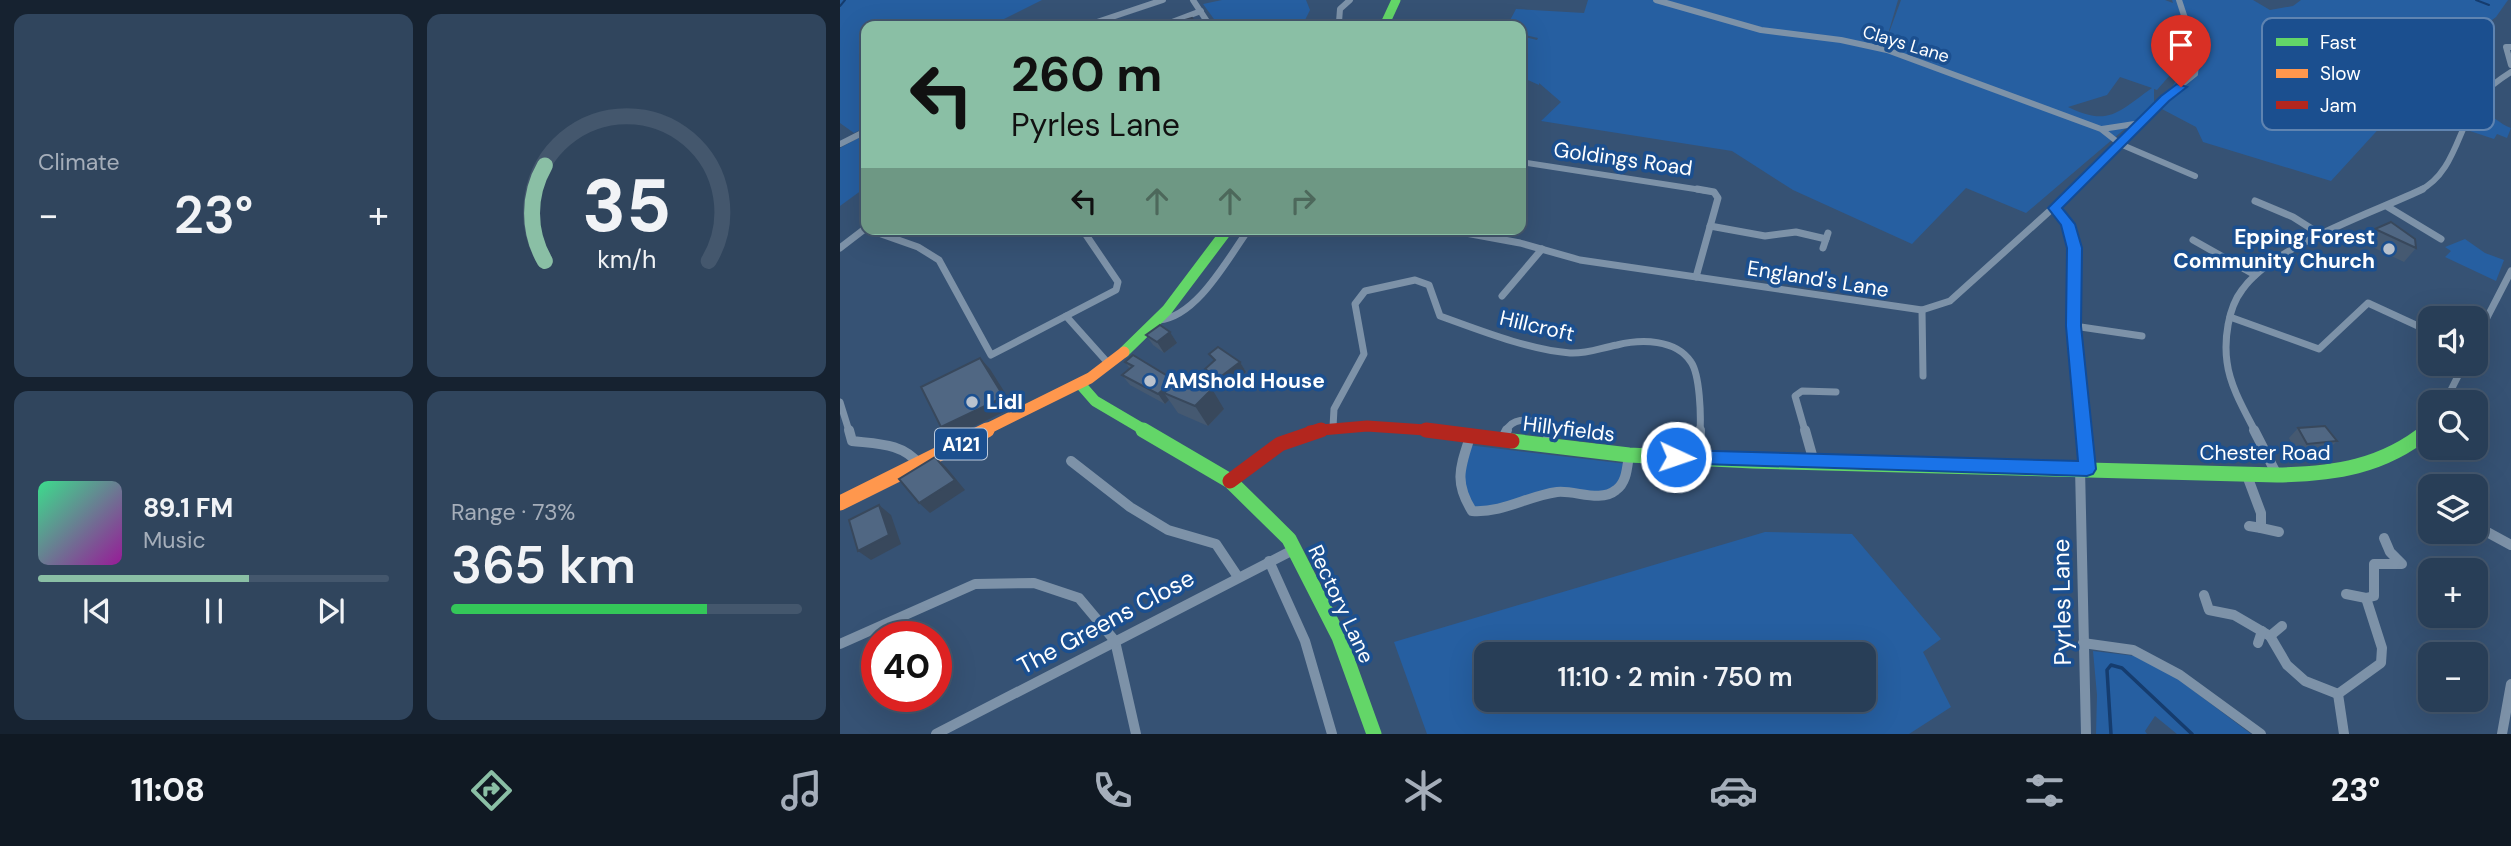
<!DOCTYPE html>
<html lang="en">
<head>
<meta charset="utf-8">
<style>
	:root { --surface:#283e57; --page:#30455d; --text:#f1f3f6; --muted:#a5aeba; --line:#44576d; --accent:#8abfa5 }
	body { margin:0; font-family:"DM Sans",sans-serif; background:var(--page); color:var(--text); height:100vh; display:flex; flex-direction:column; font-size:26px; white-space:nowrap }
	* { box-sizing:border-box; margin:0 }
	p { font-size:23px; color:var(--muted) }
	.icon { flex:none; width:38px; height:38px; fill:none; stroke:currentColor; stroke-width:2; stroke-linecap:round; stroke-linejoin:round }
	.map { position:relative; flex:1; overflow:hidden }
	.sheet { display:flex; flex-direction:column; gap:14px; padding:14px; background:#162230; width:840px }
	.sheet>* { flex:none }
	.guide { position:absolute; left:21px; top:21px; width:665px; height:214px; border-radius:14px; box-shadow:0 7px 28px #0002,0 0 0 2px var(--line); background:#8abfa5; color:#111; overflow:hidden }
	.buttons { position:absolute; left:1578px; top:306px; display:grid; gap:14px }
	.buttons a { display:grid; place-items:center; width:70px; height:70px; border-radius:14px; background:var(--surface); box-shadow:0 7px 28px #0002,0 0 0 2px var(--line); font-size:35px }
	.speed { position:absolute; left:21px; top:621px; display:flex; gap:14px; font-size:35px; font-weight:700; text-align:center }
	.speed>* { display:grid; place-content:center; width:91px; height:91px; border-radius:50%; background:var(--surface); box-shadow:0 7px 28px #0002,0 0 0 2px var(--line); line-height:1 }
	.speed .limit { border:10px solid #d22; background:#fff; color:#111 }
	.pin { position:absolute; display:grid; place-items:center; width:60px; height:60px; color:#fff; margin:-72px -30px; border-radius:50% 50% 50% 0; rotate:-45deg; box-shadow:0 0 7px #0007 }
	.pin .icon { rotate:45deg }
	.me { position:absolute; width:77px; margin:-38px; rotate:93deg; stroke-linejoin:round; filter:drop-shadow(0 0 5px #0008) }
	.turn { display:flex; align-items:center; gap:24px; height:147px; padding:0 35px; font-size:32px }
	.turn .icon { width:91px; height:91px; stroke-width:2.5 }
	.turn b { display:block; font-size:49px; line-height:60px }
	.lanes { display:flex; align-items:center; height:66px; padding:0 35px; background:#0003; justify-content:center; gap:35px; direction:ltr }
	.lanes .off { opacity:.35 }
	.big { font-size:52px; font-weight:600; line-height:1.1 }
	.sheet .card { flex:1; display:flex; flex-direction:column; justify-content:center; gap:10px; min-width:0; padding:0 24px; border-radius:14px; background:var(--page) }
	.sheet .dial { align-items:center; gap:0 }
	.dial svg { height:182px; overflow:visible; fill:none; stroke:var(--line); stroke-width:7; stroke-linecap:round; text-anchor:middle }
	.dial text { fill:var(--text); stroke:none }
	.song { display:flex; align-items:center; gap:21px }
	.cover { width:84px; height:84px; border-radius:10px; background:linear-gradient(135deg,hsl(150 70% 55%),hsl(300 70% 35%)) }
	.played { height:7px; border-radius:4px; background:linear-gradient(90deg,var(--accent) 60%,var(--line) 60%) }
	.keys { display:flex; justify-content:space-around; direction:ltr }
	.heat { display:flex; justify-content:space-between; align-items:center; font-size:38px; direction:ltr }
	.charge { height:10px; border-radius:5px; background:linear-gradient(90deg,#34c759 73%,var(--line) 0) }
	.sheet .tiles { flex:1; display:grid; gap:14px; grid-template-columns:repeat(2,1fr) }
	.trip { position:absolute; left:634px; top:642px; width:402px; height:70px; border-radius:14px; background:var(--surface); box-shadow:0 7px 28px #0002,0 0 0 2px var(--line); font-weight:600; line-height:70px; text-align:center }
	.menu { display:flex; height:112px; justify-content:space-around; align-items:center; background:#101923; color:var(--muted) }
	.menu .icon { width:49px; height:49px }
	.menu .selected { color:var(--accent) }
	.menu b { font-size:32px; color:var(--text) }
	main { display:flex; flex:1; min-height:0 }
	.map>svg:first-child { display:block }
	.green { fill:#265fa1; fill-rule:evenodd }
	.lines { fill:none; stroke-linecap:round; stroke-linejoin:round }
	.stream-far1 { stroke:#153c6e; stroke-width:2 }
	.stream { stroke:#153c6e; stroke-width:3.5 }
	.street-far2 { stroke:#7d92a8; stroke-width:6 }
	.street-far1 { stroke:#7d92a8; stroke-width:7 }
	.street { stroke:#7d92a8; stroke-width:10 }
	.fast-far2 { stroke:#63d668; stroke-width:9 }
	.fast-far1 { stroke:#63d668; stroke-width:11 }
	.fast { stroke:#63d668; stroke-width:15 }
	.slow-far1 { stroke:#ff974d; stroke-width:11 }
	.slow { stroke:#ff974d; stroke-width:15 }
	.jam-far1 { stroke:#b3261e; stroke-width:11 }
	.jam { stroke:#b3261e; stroke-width:15 }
	.wall { fill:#455971 }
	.shaded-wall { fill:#38485c }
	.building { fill:#506783; stroke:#38485c; stroke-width:2 }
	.route { fill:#1a73e8; stroke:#114b97; stroke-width:2 }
	.poi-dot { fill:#b9c2ce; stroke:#1b4f8f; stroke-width:2.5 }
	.labels { text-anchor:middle; stroke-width:7; stroke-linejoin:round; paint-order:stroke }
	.far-street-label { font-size:18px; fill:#fff; stroke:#1b4f8f }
	.shield { fill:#1b4f8f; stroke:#bbcadd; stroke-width:2 }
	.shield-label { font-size:19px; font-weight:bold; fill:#fff }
	.street-label { font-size:21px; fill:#fff; stroke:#1b4f8f }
	.poi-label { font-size:21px; font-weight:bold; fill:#fff; stroke:#1b4f8f; text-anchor:start }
	.near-street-label { font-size:24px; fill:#fff; stroke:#1b4f8f }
	.key { fill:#1b4f8f; stroke:#5f84b1; stroke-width:2 }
	.key-label { font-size:19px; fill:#fff }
</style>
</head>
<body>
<main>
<section class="sheet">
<div class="tiles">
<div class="card"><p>Climate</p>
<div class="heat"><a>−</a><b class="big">23°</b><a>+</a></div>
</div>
<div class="card dial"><svg viewBox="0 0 100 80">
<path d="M14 69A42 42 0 1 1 86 69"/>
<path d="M14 69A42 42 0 0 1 14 27" stroke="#8abfa5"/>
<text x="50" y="56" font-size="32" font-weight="700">35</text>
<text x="50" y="72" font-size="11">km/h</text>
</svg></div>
<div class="card">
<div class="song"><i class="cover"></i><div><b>89.1 FM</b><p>Music</p></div></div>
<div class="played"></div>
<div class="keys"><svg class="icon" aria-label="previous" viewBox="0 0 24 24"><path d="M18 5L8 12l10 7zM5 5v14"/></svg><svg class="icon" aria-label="pause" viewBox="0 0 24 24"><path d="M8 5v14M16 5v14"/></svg><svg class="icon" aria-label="next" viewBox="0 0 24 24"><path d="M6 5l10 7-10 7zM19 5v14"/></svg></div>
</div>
<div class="card"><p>Range · 73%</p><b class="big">365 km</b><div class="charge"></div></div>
</div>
</section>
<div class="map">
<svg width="1671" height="734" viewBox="0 0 1671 734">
	<rect width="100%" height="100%" fill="#365274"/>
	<!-- green -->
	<g class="green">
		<polygon points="0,0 202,0 164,19 164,26 26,26 26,127 14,133 0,123"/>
		<polygon points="382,0 466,0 470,10 462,26 379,26 363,4"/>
		<path d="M748,0H1058L1046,41L1061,0H1325L1333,3L1332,0H1413L1430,10L1453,6L1461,0H1668L1656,17L1609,52L1491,181L1363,142L1356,127L1320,108L1346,63L1342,53L1343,60L1317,90L1314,89V104L1186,213L1126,188L1072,244L953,190L892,151L701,121L721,102L699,83V85L681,77V36L697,40L698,38L681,34V26H667L676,9L744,13ZM1280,77L1312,88C1278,112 1269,127 1228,107L1267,95Z"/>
		<path d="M1639,110C1654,115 1659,124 1671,128L1667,138L1657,134L1654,139L1630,131Z"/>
		<polygon points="26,134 26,187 0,206 0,148"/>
		<polygon points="1625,239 1645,253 1664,260 1656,281 1605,257 1611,251 1605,247"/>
		<polygon points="628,445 788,464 776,492 719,492 632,511 620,494"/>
		<path d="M925,532L1012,534L1101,639L1083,652L1111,707L1069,734H587L554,642ZM646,654H1024V700H646Z"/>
		<polygon points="1253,651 1295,656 1338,679 1411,734 1337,734 1315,716 1305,731 1307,734 1256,734 1257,695"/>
	</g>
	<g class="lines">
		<!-- stream-far1 -->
		<g class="stream-far1">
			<polyline points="1636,0 1649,5"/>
			<polyline points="0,6 5,0"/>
		</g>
		<!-- stream -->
		<polyline class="stream" points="1271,734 1267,670 1271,665 1282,668 1352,734"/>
		<!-- street-far2 -->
		<g class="street-far2">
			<polyline points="353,0 370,26"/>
			<polyline points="816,0 921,30 1001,40 1047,50 1261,129 1280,144 1355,176"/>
			<polyline points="332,22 361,11"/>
			<polyline points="499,22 500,9 510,0"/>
			<polyline points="245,26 323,0"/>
			<polyline points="1671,47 1666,47 1671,65"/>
			<polyline points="1262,129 1301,123"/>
			<polyline points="0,144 26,131"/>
			<polyline points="681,162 868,191"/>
			<polyline points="1232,191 1325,98 1355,74 1357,55 1339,0"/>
			<path d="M1579,191C1616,173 1618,125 1641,96C1650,86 1660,79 1671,72"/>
		</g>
		<!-- street-far1 -->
		<g class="street-far1">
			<polyline points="1415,201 1453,217 1483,236"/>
			<polyline points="1548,207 1601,239"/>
			<polyline points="1215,208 1228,224 1234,248 1234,326 1244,431"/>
			<polyline points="870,226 925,236 956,232 986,239"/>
			<polyline points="27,229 78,247 99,260 151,355 226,316 268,363"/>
			<polyline points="604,229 680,243 740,260 1082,310 1110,301 1234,189"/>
			<polyline points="1353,240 1415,275"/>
			<polyline points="0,248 26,228"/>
			<polyline points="983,248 988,233"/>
			<polyline points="856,277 878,198 874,192 857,189"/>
			<polyline points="662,296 702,249"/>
			<polyline points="1082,310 1083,376"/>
			<polyline points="226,316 276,290 278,282 242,229"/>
			<polyline points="1390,317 1479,349 1528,303 1591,332"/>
			<path d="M319,320C357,317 388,258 409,229"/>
			<polyline points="1234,326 1302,336"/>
			<polyline points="1636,339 1671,271"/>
			<polyline points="0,402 9,431"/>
			<polyline points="1605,402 1624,364"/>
			<path d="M493,427L494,409L524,354L515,304L525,291L575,280L589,285L600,316C639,330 689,350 730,353C747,354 760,348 777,345C801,339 836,339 851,362C860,375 861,416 860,431"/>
			<path d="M666,431C674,415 691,421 706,423L710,431"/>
			<polyline points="965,431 955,396 962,391 996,392"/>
			<path d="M1415,431C1404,410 1390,386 1387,362C1384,340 1388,308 1402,290C1434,245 1533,213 1583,189"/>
		</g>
		<!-- street -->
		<g class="street">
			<path d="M9,430L12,441C38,444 63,443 80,465"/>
			<polyline points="965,430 974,462"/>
			<polyline points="1243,430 1247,469"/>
			<polyline points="1414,430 1437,475"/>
			<path d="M630,437C620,468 614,482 632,511C664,513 687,496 717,492C736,490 760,503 776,490C787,482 787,467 789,455"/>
			<polyline points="662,440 667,430"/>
			<polyline points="706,446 710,430"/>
			<polyline points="859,459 860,430"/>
			<polyline points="231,461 290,507 328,530 376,544 398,577"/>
			<polyline points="1240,468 1246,734"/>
			<polyline points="1406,473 1421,513 1421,528 1409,526"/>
			<polyline points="1636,526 1671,545"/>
			<polyline points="1421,528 1439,532"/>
			<polyline points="429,561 465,641 492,734"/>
			<polyline points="1506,594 1526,598 1534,596 1534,564 1562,564 1550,552 1544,538"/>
			<polyline points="1364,595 1369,610 1394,615 1430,636 1447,665 1465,681 1498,694"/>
			<polyline points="1430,636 1442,626"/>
			<polyline points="1243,643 1293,650 1340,675 1421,734"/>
			<polyline points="1418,643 1422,631"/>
			<polyline points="0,644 135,584 194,583 239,598 275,641 296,734"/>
			<polyline points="96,734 455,549"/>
			<polyline points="1504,734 1498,694 1541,663 1542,648 1526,598"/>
			<polyline points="1662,734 1671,684"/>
		</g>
		<!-- fast-far2 -->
		<polyline class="fast-far2" points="544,26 556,0"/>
		<!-- fast-far1 -->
		<g class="fast-far1">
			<polyline points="284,352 327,310 388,229"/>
			<polyline points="241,385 255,401 306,431"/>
			<polyline points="1586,431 1591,427"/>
		</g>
		<!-- fast -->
		<g class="fast">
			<polyline points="303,430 390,481 449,539 499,637 534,734"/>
			<path d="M672,441L789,455L913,461L1437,475C1494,474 1543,467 1588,430"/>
		</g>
		<!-- slow-far1 -->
		<polyline class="slow-far1" points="143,431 250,378 284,352"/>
		<!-- slow -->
		<polyline class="slow" points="0,503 147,430"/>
		<!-- jam-far1 -->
		<polyline class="jam-far1" points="470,431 527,426 600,431"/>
		<!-- jam -->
		<g class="jam">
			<polyline points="586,430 672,441"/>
			<polyline points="390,481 440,444 481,430"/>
		</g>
	</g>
	<!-- wall -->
	<g class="wall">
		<polygon points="1535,229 1576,248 1564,262 1524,243"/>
		<polygon points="306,335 337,343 324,353 313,345"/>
		<polygon points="369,354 400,362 406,372 385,389 372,380 365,369 374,361"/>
		<polygon points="285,362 334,380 335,382 384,409 368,426 338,413 329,400 325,404 290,385 282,375 290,369"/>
		<polygon points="1458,428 1497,441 1487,451 1457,454 1449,438"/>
	</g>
	<!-- shaded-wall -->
	<g class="shaded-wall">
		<polygon points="330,332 337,343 324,353 317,342"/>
		<polygon points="140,358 150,369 174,407 112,437 101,427"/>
		<polygon points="400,362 406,372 385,389 379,378"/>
		<polygon points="334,380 341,391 324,393 329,400 325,404 318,394"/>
		<polygon points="372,389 384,409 368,426 355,406"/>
		<polygon points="95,457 106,467 125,490 90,513 79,503"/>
		<polygon points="39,505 51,515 61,544 31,560 18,551"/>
	</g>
	<!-- building -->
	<g class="building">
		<polygon points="352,18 356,25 344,26 341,21"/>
		<polygon points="1551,222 1575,239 1576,248 1535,229"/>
		<polygon points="320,325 330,332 317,342 306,335"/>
		<polygon points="378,347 400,362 379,378 365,369 375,360 369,354"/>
		<polygon points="293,355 334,380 318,394 282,375 293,366 285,362"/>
		<polygon points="140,358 164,397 101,427 81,387"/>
		<polygon points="342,376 372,389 355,406 324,393"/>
		<polygon points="1485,426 1497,441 1467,444 1458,428"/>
		<polygon points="95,457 115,480 79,503 59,479"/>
		<polygon points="39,505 49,535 18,551 9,520"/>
	</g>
	<!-- route -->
	<polygon class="route" points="1337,84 1347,87 1329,101 1222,208 1235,224 1242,248 1241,326 1256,469 1253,474 1247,476 830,463 827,457 830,452 836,450 1238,461 1226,326 1227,248 1221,225 1208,208 1321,96"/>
	<!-- markers -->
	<g class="poi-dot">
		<circle cx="1549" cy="249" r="7"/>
		<circle cx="310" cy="381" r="7"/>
		<circle cx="132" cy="402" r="7"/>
	</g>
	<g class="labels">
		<!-- far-street labels -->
		<g class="far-street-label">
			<text transform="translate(1066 44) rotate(17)" y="6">Clays Lane</text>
		</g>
		<!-- shield labels -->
		<rect class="shield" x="95" y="428.5" width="52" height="31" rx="5"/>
		<g class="shield-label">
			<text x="121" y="451">A121</text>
		</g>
		<!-- street labels -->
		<g class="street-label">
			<text transform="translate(783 159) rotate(8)" y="7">Goldings Road</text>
			<text transform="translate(978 279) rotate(9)" y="7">England's Lane</text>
			<text transform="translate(697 326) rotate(13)" y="7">Hillcroft</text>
			<text transform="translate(729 429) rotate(7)" y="7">Hillyfields</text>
			<text x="1425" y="460">Chester Road</text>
			<text transform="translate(501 604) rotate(65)" y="7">Rectory Lane</text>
		</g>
		<!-- poi labels -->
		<g class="poi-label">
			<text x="1535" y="244" text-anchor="end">Epping Forest<tspan x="1535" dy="24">Community Church</tspan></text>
			<text x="324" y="388">AMShold House</text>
			<text x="146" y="409">Lidl</text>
		</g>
		<!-- near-street labels -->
		<g class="near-street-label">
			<text transform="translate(1222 602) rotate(-91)" y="8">Pyrles Lane</text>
			<text transform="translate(266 622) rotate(-28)" y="8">The Greens Close</text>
		</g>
	</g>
	<!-- legend -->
	<rect x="1422" y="18" width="232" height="112" rx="10" class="key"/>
	<rect x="1436" y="38" width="32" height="8" fill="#63d668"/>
	<rect x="1436" y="69" width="32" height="9" fill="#ff974d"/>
	<rect x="1436" y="101" width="32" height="8" fill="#b3261e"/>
	<g class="key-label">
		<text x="1480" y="49">Fast</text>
		<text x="1480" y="80">Slow</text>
		<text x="1480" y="112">Jam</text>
	</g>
</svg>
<div class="buttons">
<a><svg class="icon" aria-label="sound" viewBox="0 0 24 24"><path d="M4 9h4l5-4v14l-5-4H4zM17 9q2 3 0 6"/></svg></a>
<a><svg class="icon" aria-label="search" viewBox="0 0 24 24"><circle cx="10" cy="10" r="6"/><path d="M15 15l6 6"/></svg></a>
<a><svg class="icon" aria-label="layers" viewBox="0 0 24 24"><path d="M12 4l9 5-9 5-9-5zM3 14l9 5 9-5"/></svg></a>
<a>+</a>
<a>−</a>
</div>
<div class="speed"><div class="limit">40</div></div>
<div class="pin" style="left:1341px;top:87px;background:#d93025"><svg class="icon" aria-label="arrive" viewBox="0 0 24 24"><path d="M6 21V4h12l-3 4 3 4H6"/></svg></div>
<svg class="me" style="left:836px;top:457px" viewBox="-20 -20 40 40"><circle r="17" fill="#1a73e8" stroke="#fff" stroke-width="3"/><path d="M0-11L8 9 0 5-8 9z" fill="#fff"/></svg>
<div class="trip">11:10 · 2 min · 750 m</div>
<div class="guide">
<div class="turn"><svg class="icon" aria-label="left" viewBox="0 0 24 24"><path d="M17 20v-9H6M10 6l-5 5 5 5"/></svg><div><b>260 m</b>Pyrles Lane</div></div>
<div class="lanes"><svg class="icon" aria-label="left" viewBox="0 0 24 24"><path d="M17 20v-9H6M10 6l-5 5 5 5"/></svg><svg class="icon off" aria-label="ahead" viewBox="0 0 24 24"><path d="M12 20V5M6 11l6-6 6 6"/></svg><svg class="icon off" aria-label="ahead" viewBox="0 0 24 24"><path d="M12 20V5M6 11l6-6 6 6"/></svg><svg class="icon off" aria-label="right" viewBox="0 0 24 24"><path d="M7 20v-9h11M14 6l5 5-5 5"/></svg></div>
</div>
</div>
</main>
<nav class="menu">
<b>11:08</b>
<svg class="icon selected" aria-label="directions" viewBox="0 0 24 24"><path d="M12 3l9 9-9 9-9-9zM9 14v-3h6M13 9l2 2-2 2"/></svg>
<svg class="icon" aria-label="music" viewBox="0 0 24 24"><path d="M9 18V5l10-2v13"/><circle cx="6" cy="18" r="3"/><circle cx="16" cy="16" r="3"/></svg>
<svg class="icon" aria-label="phone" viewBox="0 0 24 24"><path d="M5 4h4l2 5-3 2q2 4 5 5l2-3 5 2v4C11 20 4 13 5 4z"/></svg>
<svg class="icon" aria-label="climate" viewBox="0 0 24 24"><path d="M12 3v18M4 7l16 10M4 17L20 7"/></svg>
<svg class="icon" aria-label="car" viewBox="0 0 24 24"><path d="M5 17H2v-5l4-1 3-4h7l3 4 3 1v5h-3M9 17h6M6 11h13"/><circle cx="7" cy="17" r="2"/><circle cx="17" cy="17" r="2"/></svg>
<svg class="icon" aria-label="filters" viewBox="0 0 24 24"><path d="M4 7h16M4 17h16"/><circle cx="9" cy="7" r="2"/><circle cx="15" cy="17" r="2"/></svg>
<b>23°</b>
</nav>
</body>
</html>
